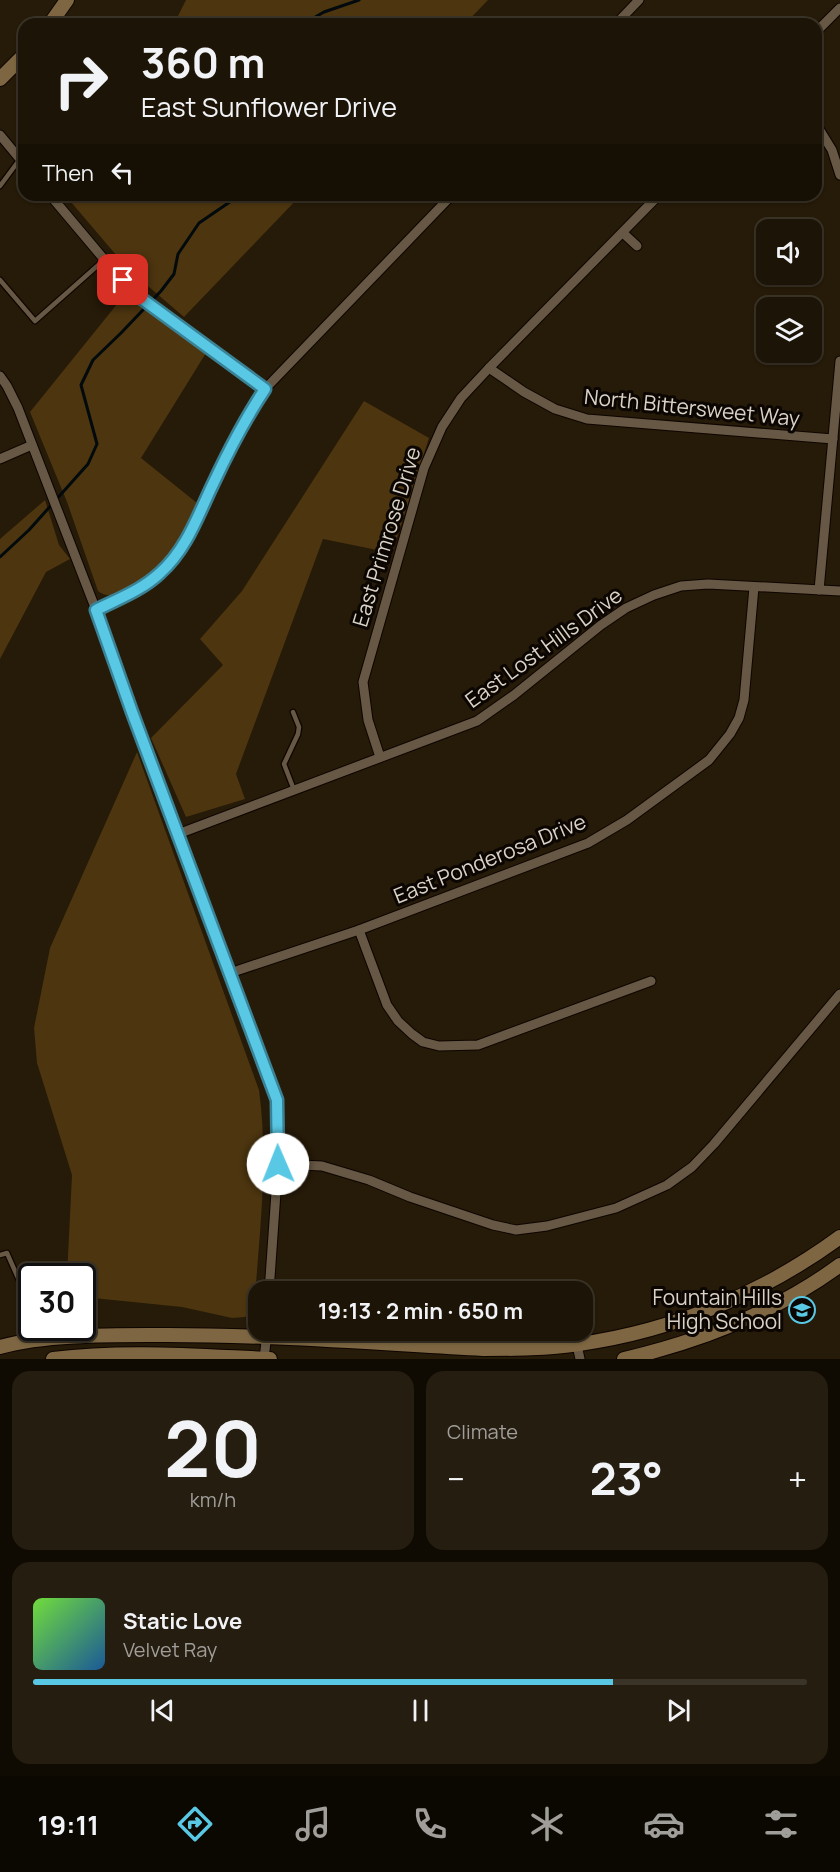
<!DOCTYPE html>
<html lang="en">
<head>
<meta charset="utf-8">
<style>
	:root { --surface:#1c1406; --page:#251d10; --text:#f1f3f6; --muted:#a09e9b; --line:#3a3328; --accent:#59c8e5 }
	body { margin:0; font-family:Manrope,sans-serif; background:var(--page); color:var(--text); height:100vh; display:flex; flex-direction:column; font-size:22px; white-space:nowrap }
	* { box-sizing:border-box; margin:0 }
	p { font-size:20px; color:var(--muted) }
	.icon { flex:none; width:33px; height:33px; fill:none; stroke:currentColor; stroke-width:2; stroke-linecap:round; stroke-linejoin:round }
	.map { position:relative; height:1359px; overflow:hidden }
	.drawer { display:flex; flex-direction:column; gap:12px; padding:12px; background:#0f0b03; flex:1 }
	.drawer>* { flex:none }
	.top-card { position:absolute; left:18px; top:18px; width:804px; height:183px; border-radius:18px; box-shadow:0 2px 4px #0004,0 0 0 2px var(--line); background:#1c1406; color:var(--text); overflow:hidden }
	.buttons { position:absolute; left:756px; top:219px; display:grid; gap:12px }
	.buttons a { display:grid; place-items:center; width:66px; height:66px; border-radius:12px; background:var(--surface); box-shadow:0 2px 4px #0004,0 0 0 2px var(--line); font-size:30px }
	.speed { position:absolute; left:18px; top:1263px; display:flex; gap:12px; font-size:30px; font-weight:700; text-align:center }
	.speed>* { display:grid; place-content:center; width:78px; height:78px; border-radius:50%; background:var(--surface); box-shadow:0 2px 4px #0004,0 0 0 2px var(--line); line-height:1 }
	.speed .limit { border:3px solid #111; border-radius:9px; background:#fff; color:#111 }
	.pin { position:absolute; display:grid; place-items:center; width:51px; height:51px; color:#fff; margin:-26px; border-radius:12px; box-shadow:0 3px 9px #0006 }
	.me { position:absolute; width:66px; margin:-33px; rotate:359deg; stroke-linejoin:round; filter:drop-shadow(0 0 4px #0008) }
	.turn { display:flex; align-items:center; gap:21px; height:126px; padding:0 24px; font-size:27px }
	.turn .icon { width:78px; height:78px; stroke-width:2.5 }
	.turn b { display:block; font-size:42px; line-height:51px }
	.then { display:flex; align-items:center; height:57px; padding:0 24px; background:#0003; gap:12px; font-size:22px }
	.big { font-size:45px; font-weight:700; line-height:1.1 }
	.drawer .card { flex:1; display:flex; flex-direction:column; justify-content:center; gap:9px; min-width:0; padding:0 21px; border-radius:18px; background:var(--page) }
	.drawer .dial { align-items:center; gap:0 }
	.dial b { font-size:78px; line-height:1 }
	.song { display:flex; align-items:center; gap:18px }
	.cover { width:72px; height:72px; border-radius:9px; background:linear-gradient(135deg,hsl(100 70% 55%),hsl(210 70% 35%)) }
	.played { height:6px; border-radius:3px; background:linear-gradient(90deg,var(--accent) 75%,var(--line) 75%) }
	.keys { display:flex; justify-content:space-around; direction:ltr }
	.heat { display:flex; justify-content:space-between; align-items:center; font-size:33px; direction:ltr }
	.drawer .tiles { flex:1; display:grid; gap:12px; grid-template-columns:1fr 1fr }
	.card:last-child { grid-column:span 2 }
	.trip { position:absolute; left:248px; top:1281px; width:345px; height:60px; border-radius:18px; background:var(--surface); box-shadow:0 2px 4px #0004,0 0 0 2px var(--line); font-weight:700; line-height:60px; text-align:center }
	.menu { display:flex; height:96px; justify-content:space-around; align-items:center; background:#0b0802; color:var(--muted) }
	.menu .icon { width:42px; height:42px }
	.menu .active { color:var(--accent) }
	.menu b { font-size:27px; color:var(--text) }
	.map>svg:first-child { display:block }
	.green { fill:#4c350f }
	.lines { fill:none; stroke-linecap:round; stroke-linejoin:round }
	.stream { stroke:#020a0d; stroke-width:3 }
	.lane-casing { stroke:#0e0500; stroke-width:7 }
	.street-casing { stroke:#0e0500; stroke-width:11 }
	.secondary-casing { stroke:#0e0500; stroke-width:16 }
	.lane { stroke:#665844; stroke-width:4.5 }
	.street { stroke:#665844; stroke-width:9 }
	.secondary { stroke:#7d6641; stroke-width:14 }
	.route-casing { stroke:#3a8295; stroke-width:15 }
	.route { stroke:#59c8e5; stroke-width:10 }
	.labels { text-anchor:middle; stroke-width:6; stroke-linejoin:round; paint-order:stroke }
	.street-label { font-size:21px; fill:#dad2c7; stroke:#0b0602 }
	.poi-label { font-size:21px; fill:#dad2c7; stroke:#0b0602; text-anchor:end }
</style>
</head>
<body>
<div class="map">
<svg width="840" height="1359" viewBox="0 0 840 1359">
	<rect width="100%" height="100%" fill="#261a08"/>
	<!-- green -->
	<g class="green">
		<polygon points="186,0 488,0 465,24 174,24"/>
		<polygon points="65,195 301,195 184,317 128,269"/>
		<path d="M126,293L162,322L206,353L141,458L197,503C184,529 172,558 148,576C142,580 134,584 128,588C118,594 108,599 98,591L67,502L30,412Z"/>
		<polygon points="364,401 429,438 392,553 323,539 236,774 245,799 186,817 151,738 223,665 200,639 242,591"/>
		<polygon points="45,500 59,545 70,559 46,572 0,659 0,539"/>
		<path d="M137,752L259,1090C269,1162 259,1237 254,1310L245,1317L232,1318L182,1307L93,1298L83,1287L82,1276H67L72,1175L37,1063L34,1028L50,948Z"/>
	</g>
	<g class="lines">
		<!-- stream -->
		<g class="stream">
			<polyline points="303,24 324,12 359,0"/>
			<polyline points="0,557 29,530 88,464 97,444 81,385 93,360 121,333 161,291 174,274 178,254 199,223 240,195"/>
		</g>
		<defs>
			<g id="lane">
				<polyline points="0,186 20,159"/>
				<polyline points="0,280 35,321 104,260"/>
				<polyline points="293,712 299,727 298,734 284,764 294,790"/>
				<polyline points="0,1255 7,1253 30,1305"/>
			</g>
			<g id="street">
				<polyline points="616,24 639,0"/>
				<polyline points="816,32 840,8"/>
				<polyline points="816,124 832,150 840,175"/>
				<polyline points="0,135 24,164"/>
				<polyline points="50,195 108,264 138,296 265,389"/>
				<polyline points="623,233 637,246"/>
				<polyline points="489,368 524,392 555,409 587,419 833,439"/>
				<polyline points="0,376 7,386 18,408 96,610 124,691 277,1099 278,1164 269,1292"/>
				<polyline points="0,459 32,445"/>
				<polyline points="819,590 840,361"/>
				<path d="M96,610C123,597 153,584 173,560C191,539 200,511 212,487C227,453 245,420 265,389L452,195"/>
				<polyline points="380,757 368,720 363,682 424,468 442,427 461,398 489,368 659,195"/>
				<polyline points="178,834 477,721 514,695 601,625 626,608 654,595 681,586 708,584 840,591"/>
				<polyline points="359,930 387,1005 398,1021 412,1034 423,1042 439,1046 478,1045 651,981"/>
				<polyline points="230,973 359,930 588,843 627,820 709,760 730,734 739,718 744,700 754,587"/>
				<polyline points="278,1164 322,1166 369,1180 410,1197 493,1225 516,1230 547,1226 616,1208 667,1185 692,1167 714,1144 840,994"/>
				<polyline points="577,1345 580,1359"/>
				<polyline points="264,1359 267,1333"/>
			</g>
			<g id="secondary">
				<polyline points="50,24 67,0"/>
				<polyline points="0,79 24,55"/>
				<path d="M0,1347C42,1335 105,1335 150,1335C261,1334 372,1343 483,1349C515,1349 547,1349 579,1344C673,1331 764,1293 840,1237"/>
				<path d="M53,1359C125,1350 198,1356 270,1359"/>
				<path d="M624,1359C701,1341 776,1312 840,1265"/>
			</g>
		</defs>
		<!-- lane casing -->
		<use href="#lane" class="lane-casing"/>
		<!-- street casing -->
		<use href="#street" class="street-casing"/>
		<!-- secondary casing -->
		<use href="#secondary" class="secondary-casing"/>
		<!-- lane -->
		<use href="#lane" class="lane"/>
		<!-- street -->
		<use href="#street" class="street"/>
		<!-- secondary -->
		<use href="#secondary" class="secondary"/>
	</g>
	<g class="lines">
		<defs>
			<path id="route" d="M123,280L138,296L265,389C245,419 229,450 214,482C198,515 187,549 160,573C142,590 118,599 96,610L132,712L277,1100L278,1164"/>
		</defs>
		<!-- route casing -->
		<use href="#route" class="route-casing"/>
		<!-- route -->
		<use href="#route" class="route"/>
	</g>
	<!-- icons -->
	<defs>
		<symbol id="school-ring" viewBox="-11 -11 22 22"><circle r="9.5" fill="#0b0602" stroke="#59c8e5" stroke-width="1.5"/><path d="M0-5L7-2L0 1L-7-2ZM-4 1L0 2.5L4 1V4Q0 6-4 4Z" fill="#59c8e5"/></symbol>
	</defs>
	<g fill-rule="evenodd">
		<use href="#school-ring" x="787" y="1295" width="30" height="30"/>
	</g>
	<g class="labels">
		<!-- street labels -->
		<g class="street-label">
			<text transform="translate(692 408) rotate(6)" y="7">North Bittersweet Way</text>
			<text transform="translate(387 537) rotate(-73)" y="7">East Primrose Drive</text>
			<text transform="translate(544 648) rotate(-36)" y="7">East Lost Hills Drive</text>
			<text transform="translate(490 859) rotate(-22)" y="7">East Ponderosa Drive</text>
		</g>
		<!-- poi labels -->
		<g class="poi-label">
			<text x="782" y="1305">Fountain Hills<tspan x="782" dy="24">High School</tspan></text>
		</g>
	</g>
</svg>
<div class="buttons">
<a><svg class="icon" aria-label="sound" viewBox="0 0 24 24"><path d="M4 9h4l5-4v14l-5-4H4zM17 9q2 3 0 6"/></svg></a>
<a><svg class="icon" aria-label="layers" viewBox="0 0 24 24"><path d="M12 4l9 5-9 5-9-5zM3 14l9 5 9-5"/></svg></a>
</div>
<div class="speed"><div class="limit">30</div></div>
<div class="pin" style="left:123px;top:280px;background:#d93025"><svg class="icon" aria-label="arrive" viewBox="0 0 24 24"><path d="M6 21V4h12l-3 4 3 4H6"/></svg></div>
<svg class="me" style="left:278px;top:1164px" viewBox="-20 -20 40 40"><circle r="19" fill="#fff"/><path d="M0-13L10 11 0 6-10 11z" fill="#59c8e5"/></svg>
<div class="trip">19:13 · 2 min · 650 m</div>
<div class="top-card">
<div class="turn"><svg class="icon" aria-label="right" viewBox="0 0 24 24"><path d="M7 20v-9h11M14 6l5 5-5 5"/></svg><div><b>360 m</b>East Sunflower Drive</div></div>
<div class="then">Then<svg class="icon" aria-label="left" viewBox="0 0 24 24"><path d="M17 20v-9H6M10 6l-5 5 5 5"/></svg></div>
</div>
</div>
<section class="drawer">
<div class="tiles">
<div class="card dial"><b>20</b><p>km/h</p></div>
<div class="card"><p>Climate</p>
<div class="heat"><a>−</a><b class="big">23°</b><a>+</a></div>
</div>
<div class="card">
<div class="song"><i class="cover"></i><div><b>Static Love</b><p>Velvet Ray</p></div></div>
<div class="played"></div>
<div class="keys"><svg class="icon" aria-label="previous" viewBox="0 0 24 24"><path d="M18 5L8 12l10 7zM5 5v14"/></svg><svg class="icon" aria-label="pause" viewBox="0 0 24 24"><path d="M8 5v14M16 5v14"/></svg><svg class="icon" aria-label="next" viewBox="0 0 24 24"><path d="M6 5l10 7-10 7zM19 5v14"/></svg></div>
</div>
</div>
</section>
<nav class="menu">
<b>19:11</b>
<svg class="icon active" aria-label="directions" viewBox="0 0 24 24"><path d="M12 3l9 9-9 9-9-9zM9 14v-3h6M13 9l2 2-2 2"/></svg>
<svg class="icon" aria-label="music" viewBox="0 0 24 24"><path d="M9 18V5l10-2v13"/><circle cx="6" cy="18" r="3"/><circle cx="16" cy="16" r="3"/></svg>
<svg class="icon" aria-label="phone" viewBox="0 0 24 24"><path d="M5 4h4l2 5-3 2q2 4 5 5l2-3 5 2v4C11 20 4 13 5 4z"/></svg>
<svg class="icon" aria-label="climate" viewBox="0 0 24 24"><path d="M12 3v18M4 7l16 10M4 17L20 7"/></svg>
<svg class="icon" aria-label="car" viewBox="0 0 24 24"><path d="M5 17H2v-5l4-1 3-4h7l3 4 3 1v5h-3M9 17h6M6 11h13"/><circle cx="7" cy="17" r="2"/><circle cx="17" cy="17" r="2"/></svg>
<svg class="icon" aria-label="filters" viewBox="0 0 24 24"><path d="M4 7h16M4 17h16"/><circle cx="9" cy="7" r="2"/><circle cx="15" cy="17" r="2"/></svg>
</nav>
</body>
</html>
